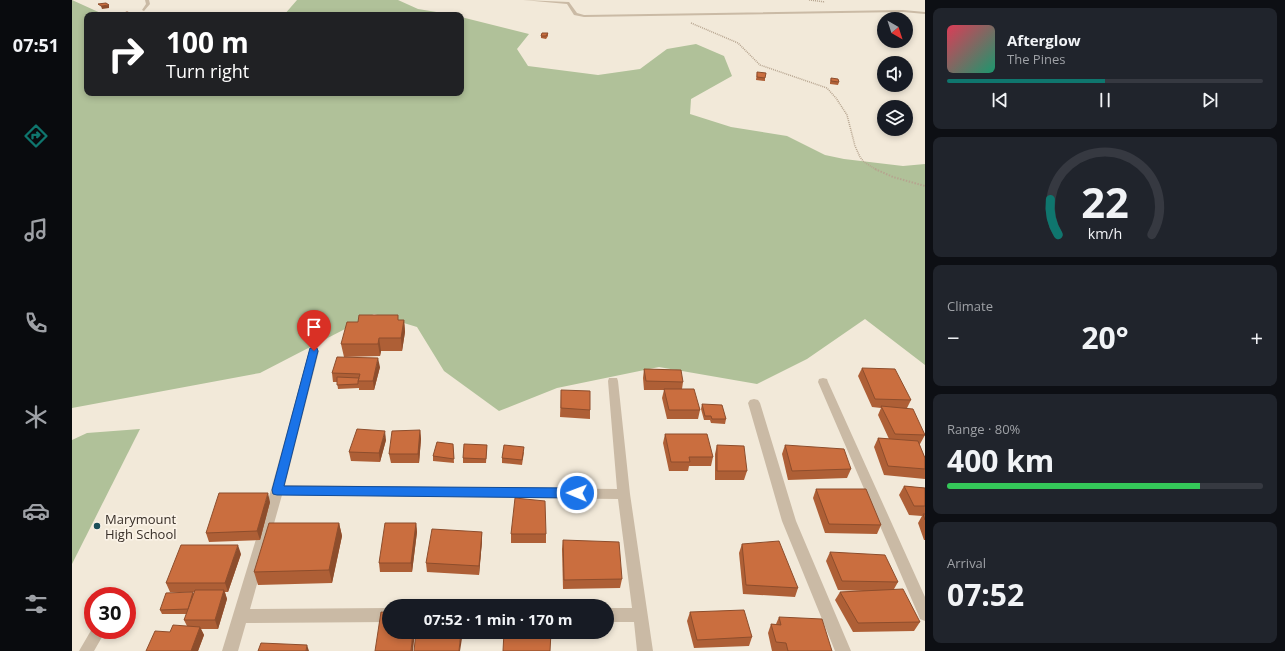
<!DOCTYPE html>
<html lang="en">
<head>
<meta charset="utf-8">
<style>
	:root { --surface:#171b24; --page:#20242c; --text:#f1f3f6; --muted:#9ea1a6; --line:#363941; --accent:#0f766e }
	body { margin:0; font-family:"Open Sans",sans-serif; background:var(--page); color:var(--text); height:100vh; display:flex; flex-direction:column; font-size:15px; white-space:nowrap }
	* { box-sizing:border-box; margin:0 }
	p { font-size:13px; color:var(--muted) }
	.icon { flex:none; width:22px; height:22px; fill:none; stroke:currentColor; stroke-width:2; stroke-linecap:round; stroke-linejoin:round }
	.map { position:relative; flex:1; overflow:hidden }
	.side { display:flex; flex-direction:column; gap:8px; padding:8px; background:#0d0f14; width:360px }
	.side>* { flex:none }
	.guide { position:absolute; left:12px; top:12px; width:380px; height:84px; border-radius:8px; box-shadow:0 2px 6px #0003; background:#202124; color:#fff; overflow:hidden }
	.needle { width:26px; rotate:141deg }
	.tools { position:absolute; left:805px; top:12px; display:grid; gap:8px }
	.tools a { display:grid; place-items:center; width:36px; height:36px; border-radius:50%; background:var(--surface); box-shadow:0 2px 6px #0003; font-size:20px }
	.speed { position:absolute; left:12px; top:587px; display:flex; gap:8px; font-size:20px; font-weight:700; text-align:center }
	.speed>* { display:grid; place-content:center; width:52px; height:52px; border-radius:50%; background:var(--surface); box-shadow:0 2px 6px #0003; line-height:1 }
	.speed .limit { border:6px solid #d22; background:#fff; color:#111 }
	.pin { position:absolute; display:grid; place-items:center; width:34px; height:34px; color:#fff; margin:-41px -17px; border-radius:50% 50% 50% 0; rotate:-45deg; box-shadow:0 0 4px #0007 }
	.pin .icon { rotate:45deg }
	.me { position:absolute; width:44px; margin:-22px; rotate:271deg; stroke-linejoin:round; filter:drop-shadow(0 0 3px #0008) }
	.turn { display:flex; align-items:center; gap:14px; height:84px; padding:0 16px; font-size:18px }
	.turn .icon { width:52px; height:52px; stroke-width:2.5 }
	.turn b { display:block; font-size:28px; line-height:34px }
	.big { font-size:30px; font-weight:700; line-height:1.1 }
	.side .widget { flex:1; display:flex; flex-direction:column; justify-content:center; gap:6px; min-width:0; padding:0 14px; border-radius:8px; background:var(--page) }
	.side .dial { align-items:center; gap:0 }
	.dial svg { height:104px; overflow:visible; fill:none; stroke:var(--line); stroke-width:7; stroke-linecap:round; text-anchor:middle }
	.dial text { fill:var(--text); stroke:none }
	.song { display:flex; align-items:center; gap:12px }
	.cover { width:48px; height:48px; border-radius:6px; background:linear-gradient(135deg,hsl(350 70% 55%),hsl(160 70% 35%)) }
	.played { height:4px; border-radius:2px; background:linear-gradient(90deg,var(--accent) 50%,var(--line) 50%) }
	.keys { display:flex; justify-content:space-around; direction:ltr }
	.heat { display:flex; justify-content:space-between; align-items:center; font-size:22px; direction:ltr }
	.charge { height:6px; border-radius:3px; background:linear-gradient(90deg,#34c759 80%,var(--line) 0) }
	.trip { position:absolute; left:310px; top:599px; width:232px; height:40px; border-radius:20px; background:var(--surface); box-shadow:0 2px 6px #0003; font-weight:700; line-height:40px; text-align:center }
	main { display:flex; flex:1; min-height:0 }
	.dock { display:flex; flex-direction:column; width:72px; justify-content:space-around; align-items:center; background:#090b0e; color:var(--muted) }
	.dock .icon { width:28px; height:28px }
	.dock .current { color:var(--accent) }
	.dock b { font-size:18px; color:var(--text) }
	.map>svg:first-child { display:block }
	.green { fill:#b0c199 }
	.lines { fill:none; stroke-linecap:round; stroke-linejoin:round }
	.path-far1 { stroke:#b6a48f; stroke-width:1.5; stroke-dasharray:1 1; stroke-linecap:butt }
	.path { stroke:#b6a48f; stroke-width:2; stroke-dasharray:1.5 1.5; stroke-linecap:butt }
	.service { fill:#cabaa5; fill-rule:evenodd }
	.minor { fill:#cabaa5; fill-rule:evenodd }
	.wall { fill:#ae5f36 }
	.shaded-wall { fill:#8d4d2c }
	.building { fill:#ca6e3f; stroke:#8d4d2c }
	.route { fill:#1a73e8; stroke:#114b97 }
	.poi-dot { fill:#1b4f59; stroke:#faf2e6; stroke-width:1.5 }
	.labels { text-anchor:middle; stroke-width:3.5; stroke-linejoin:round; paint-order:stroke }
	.near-poi-label { font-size:13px; fill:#362d26; stroke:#faf2e6; text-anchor:start }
</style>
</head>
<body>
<main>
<nav class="dock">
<b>07:51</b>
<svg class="icon current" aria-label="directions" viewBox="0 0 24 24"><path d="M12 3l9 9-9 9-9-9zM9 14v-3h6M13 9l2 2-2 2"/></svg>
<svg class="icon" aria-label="music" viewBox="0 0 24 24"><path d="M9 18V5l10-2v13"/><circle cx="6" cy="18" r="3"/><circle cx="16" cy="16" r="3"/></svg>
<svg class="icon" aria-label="phone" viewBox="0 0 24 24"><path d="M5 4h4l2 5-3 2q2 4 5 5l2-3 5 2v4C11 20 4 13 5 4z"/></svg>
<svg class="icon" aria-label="climate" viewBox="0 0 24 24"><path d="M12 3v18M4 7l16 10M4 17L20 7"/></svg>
<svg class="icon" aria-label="car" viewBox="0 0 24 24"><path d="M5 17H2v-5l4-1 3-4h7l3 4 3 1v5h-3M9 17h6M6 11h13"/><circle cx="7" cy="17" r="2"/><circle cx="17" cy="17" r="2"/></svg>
<svg class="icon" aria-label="filters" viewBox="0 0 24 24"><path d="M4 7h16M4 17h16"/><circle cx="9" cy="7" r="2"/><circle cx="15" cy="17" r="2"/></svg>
</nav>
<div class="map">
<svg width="853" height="651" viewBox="0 0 853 651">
	<rect width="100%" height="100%" fill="#f2e9d9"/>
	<!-- green -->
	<g class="green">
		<polygon points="0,0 33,15 15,15 15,93 389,93 389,17 457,34 445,49 456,66 526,75 568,69 595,49 624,44 652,56 660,76 619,99 618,114 659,127 715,136 753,155 772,159 831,166 853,164 853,365 793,319 735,359 685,384 587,367 485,388 427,411 372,371 345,327 302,314 188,373 0,408"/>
		<polygon points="225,0 326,0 346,9 383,15 212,15"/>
		<polygon points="68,429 0,564 0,440 15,433"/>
	</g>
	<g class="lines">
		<!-- path-far1 -->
		<g class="path-far1">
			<polyline points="737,0 753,2"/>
			<polyline points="619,23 666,43 688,65 755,88 764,98 775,115 783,146 788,157 792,162 805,170"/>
		</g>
		<!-- path -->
		<polyline class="path" points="803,169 821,177 853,186"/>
		<!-- service -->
		<polygon class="service" points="21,627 21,630 34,630 22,651 7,651"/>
		<!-- minor -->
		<g class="minor">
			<polygon points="73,0 77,0 78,4 72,11 70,10 74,4"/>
			<polygon points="451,0 497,2 505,13 512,15 831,10 853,12 853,14 831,12 512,17 502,15 495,4"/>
			<polygon points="242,348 247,351 213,485 545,489 536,381 537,378 545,378 546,381 558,494 581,651 565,651 562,622 535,622 535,608 560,608 546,499 210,495 178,609 317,608 317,622 174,623 166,651 150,651 199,490 237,351"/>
			<polygon points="751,378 755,379 756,382 853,597 853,621 848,619 846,614 746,382 747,379"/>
			<polygon points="682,399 686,400 688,403 724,521 779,651 763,651 710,521 676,403 678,400"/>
		</g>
	</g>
	<!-- wall -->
	<g class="wall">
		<polygon points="476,33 476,36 474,39 469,38 469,36"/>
		<polygon points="685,72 693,78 693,81 684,80"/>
		<polygon points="759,78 767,82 766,85 758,84 758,82"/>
		<polygon points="332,320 333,332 330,351 309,351 308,356 272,357 269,344 286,322"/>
		<polygon points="308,367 302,390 287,390 287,388 266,389 265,382 261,382 260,373"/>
		<polygon points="790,368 839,400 835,408 853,435 848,444 847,444 853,458 853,479 812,475 802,447 806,438 817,439 806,415 809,408 800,407 786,376"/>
		<polygon points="572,369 611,382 610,389 628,410 626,419 595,419 590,398 592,390 572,390 571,378"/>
		<polygon points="489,390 518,410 518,419 488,417"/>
		<polygon points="630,404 654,419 653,424 639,423 638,420 632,420 629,409"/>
		<polygon points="348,430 349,439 347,463 319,463 317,454"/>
		<polygon points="593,434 641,457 639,466 617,466 616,471 597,471 591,443"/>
		<polygon points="314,440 308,462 279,461 277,452"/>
		<polygon points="381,444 382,463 361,461 361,456"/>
		<polygon points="415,445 414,463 391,463 391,458"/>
		<polygon points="645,445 675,471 672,480 643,480 643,454"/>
		<polygon points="713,445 779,469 775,478 716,480 710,454"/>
		<polygon points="452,452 450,465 430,463 430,458"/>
		<polygon points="832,486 853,488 853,540 852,540 846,523 850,516 837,515 827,495"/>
		<polygon points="744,489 809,525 805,534 753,533 741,498"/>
		<polygon points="198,502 188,540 137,542 134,533"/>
		<polygon points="267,523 270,536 260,583 186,585 182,572"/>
		<polygon points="344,523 345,532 340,572 308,572 307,563"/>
		<polygon points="410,532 410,541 407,575 355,572 354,563"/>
		<rect x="439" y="534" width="35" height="9"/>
		<polygon points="491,540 550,579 548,588 491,589 490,549"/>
		<polygon points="670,544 726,588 723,597 671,594 667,553"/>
		<polygon points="758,552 826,582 822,589 848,622 842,631 781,632 763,600 768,592 792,591 766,590 754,561"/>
		<polygon points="169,554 156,592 153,592 155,599 146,629 129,629 132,635 126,651 74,651 98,632 115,626 112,620 115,614 90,614 88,610 122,593 122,592 98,592 94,583"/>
		<polygon points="618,612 680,637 677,646 622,648 615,621"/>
		<polygon points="707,617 760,651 700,651 696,633 699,624 704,624"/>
	</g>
	<!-- shaded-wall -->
	<g class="shaded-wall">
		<polygon points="37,5 37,8 30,9 29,6"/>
		<polygon points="332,320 333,332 330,351 329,338"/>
		<polygon points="307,338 309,351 308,356 306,344"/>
		<polygon points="306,358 308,367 302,390 301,381"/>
		<polygon points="348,430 349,439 347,463 346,454"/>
		<polygon points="313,431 314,440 308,462 307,453"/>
		<polygon points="196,493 198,502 188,540 185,531"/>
		<polygon points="267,523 270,536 260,583 257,570"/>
		<polygon points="344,523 345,532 340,572 339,563"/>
		<polygon points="410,532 410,541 407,575 407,566"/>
		<polygon points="166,545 169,554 156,592 153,583"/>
		<polygon points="152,590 155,599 146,629 143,620"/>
		<polygon points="128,627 132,635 126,651 119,651"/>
		<polygon points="341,632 343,632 341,651 339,651"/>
		<polygon points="389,632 391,632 388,651 387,651"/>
		<polygon points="235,645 237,651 234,651"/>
	</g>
	<!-- building -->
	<g class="building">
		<polygon points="34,3 37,5 29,6 26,4"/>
		<polygon points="55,12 62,14 58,15 48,14"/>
		<polygon points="470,33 476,33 474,36 469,36"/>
		<polygon points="685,72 694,73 693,78 685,77"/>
		<polygon points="759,78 766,79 767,82 759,81"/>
		<polygon points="287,315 326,315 326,320 332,320 329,338 307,338 306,344 269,344 275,322 286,322"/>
		<polygon points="265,357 306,358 301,381 286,381 288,374 260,373"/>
		<polygon points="790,368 823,369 839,400 803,399"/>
		<polygon points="572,369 609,370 611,382 574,381"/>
		<polygon points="265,377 287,378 286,381 286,384 265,385"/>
		<polygon points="592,389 622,389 628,410 597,410"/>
		<polygon points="489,390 518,391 518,410 489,408"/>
		<polygon points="630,404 650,405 654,419 640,419 639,416 633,416"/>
		<polygon points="809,406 841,409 853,435 823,434"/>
		<polygon points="285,429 313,431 307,453 277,452"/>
		<polygon points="348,430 346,454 317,454 320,431"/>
		<polygon points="593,434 635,434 641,457 617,457 618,462 599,462"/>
		<polygon points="806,438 846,441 853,458 853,469 816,466"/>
		<polygon points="365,442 381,444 382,459 361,456"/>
		<polygon points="392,444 415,445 414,459 391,458"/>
		<polygon points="432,445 452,447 450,460 430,458"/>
		<polygon points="645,445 672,446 675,471 645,471"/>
		<polygon points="713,445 772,449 779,469 720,471"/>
		<polygon points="832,486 853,488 853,506 842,506"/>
		<polygon points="744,489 794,489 809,525 757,524"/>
		<polygon points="147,493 196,493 185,531 134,533"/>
		<polygon points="443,498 473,501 474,534 439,534"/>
		<polygon points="851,514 853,514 853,520"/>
		<polygon points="197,523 267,523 257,570 182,572"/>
		<polygon points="313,523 344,523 339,563 307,563"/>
		<polygon points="360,529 410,532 407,566 354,563"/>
		<polygon points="491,540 547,542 550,579 492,580"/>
		<polygon points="707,541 726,588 674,585 670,544"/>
		<polygon points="109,545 166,545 153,583 94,583"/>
		<polygon points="758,552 813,555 826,582 770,581"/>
		<polygon points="831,589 848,622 786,623 768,592"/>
		<polygon points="123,590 152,590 143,620 112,620"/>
		<polygon points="121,592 116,609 88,610 94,593"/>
		<polygon points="672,610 680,637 625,640 618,612"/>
		<polygon points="309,612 317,613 317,632 341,632 339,651 303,651"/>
		<polygon points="707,617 750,619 760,651 716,651 714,643 704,642 699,624 709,625"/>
		<polygon points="101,625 128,627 119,651 74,651 83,631 98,632"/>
		<polygon points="344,632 389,632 387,651 342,651"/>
		<polygon points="432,632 479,632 478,651 431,651"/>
		<polygon points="189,643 235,645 234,651 186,651"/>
	</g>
	<!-- route -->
	<polygon class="route" points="238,348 245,348 246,351 212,486 505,488 509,490 511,493 509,496 505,498 205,495 201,494 200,490"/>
	<!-- markers -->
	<circle class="poi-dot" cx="25" cy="526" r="4"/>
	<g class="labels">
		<!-- near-poi labels -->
		<g class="near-poi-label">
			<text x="33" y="524">Marymount<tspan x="33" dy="15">High School</tspan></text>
		</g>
	</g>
</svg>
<div class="tools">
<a><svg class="needle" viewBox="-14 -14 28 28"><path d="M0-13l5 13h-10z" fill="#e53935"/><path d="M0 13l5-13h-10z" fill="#9ea1a6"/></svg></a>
<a><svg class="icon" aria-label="sound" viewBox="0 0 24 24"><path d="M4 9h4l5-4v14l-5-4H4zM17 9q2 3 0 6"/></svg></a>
<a><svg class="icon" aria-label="layers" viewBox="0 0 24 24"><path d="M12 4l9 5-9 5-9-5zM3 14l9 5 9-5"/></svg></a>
</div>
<div class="speed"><div class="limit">30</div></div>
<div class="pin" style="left:242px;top:351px;background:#d93025"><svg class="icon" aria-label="arrive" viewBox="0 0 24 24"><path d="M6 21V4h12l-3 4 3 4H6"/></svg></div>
<svg class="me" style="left:505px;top:493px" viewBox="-20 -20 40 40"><circle r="17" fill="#1a73e8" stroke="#fff" stroke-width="3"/><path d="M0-11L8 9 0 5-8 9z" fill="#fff"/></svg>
<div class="trip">07:52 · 1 min · 170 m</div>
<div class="guide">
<div class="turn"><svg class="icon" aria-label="right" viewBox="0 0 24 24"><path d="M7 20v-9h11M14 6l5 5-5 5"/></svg><div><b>100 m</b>Turn right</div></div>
</div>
</div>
<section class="side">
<div class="widget">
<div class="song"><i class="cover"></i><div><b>Afterglow</b><p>The Pines</p></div></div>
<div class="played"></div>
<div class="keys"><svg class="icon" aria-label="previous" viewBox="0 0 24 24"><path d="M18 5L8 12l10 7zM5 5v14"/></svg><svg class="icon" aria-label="pause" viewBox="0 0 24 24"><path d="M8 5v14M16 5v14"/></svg><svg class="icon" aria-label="next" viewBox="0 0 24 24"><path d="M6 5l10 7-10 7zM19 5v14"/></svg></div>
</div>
<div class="widget dial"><svg viewBox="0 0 100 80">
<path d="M14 69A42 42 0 1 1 86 69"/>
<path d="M14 69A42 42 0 0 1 8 42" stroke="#0f766e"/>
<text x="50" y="56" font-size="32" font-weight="700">22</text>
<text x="50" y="72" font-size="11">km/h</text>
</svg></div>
<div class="widget"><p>Climate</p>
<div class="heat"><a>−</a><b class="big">20°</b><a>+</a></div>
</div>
<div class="widget"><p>Range · 80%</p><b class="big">400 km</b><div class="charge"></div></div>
<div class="widget"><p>Arrival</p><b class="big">07:52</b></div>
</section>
</main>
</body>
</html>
